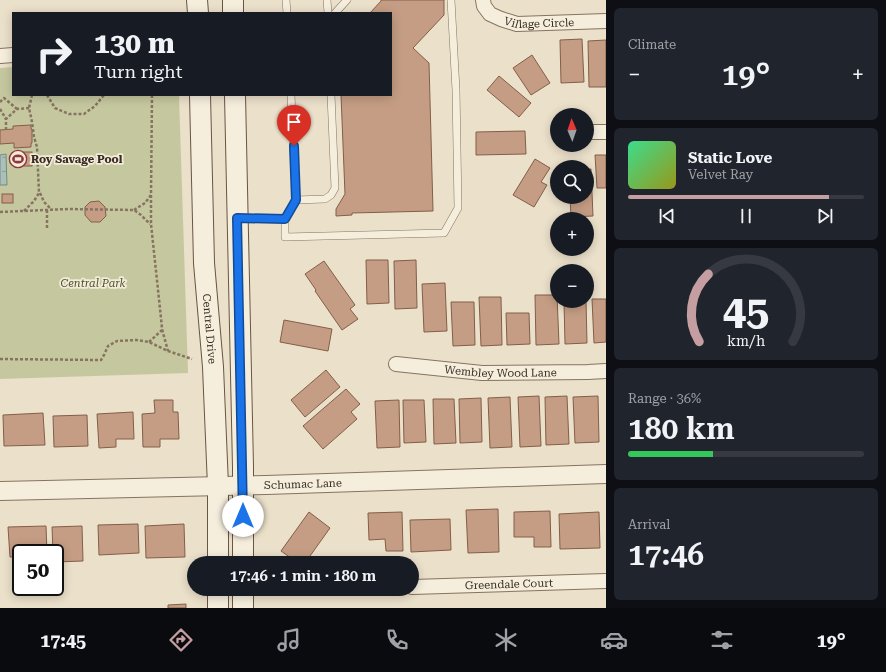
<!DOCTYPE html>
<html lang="en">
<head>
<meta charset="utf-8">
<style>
	:root { --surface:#171b24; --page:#20242c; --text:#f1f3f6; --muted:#9ea1a6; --line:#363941; --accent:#c59ea1 }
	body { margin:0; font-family:"Roboto Serif",serif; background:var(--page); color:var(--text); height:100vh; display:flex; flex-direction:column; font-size:15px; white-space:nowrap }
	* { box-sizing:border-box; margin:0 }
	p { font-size:13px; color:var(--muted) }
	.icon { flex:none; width:22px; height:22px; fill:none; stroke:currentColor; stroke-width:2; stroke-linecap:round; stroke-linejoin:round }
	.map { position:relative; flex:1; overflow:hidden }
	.panel { display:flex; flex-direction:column; gap:8px; padding:8px; background:#0d0f14; width:280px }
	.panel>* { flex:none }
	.banner { position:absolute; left:12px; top:12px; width:380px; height:84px; border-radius:0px; box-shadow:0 2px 10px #0003; background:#171b24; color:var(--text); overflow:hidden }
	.needle { width:26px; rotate:358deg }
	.controls { position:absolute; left:550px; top:108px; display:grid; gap:8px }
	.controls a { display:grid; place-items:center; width:44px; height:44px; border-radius:50%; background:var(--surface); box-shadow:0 2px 10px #0003; font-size:20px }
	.speed { position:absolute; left:12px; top:544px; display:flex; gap:8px; font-size:20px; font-weight:700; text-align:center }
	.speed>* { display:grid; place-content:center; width:52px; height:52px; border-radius:50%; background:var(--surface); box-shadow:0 2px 10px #0003; line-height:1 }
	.speed .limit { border:2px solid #111; border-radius:6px; background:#fff; color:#111 }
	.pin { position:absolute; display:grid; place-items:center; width:34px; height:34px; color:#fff; margin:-41px -17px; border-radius:50% 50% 50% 0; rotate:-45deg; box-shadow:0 0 4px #0007 }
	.pin .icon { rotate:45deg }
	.me { position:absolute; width:44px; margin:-22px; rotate:0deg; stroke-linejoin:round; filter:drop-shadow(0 0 3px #0008) }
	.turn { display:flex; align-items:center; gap:14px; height:84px; padding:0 16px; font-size:18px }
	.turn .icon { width:52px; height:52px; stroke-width:2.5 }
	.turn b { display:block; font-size:28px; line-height:34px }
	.big { font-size:30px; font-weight:600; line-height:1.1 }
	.panel .widget { flex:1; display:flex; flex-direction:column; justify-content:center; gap:6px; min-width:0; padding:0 14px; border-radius:6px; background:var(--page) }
	.panel .dial { align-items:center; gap:0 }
	.dial svg { height:104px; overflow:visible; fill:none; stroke:var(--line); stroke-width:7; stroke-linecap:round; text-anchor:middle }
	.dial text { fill:var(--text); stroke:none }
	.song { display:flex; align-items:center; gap:12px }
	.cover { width:48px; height:48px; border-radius:6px; background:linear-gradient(135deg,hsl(150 70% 55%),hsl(60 70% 35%)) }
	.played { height:4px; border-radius:2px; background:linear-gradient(90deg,var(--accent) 85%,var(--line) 85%) }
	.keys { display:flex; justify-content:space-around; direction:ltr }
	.heat { display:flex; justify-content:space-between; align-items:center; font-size:22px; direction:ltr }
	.charge { height:6px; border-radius:3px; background:linear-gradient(90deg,#34c759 36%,var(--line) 0) }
	.trip { position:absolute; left:187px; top:556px; width:232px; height:40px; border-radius:20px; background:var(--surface); box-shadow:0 2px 10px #0003; font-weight:600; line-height:40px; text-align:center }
	.tabs { display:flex; height:64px; justify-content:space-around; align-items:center; background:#090b0e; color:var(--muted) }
	.tabs .icon { width:28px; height:28px }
	.tabs .current { color:var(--accent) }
	.tabs b { font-size:18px; color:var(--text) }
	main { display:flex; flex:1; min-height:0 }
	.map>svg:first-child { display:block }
	.green { fill:#c5c89f }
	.water { fill:url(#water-ripples); stroke:#718e86 }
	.building { fill:#c59d84; stroke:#835e48 }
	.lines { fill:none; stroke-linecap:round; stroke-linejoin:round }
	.service-casing { stroke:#867360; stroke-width:8 }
	.minor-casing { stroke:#867360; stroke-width:16 }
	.tertiary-casing { stroke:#867360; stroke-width:20 }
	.secondary-casing { stroke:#685543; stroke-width:22 }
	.path { stroke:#867360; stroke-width:2.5; stroke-dasharray:3 2; stroke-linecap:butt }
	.service { stroke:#f6eedd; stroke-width:7 }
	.minor { stroke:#f6eedd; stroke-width:14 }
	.tertiary { stroke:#f6eedd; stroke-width:18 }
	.secondary { stroke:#f6eedd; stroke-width:20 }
	.route-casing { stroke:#114b97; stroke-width:10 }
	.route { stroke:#1a73e8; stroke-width:7 }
	.labels { text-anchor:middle; stroke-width:3.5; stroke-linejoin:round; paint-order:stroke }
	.street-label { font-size:11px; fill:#382c22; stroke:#f3ebd9 }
	.poi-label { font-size:11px; font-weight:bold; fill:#382c22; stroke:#f3ebd9; text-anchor:start }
	.park-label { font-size:11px; font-style:italic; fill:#4a532b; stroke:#f3ebd9 }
</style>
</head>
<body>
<main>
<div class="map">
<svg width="606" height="608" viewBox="0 0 606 608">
	<defs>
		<pattern id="water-ripples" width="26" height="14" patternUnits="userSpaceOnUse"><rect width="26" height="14" fill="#aac0b9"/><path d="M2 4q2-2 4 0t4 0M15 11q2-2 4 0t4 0" fill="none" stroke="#8b9c96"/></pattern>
	</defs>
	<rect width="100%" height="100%" fill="#ebe0ca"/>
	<!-- green -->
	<polygon class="green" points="13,67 13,95 179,95 188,373 0,379 0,68"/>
	<!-- water -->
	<polygon class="water" points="6,154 7,185 0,185 0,155"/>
	<!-- building -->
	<g class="building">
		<polygon points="381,0 444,0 444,15 413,48 429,63 433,211 352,213 352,215 336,216 336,209 345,194 341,95 391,95 391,13 370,13 381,1"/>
		<polygon points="582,39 584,82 561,83 560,40"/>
		<polygon points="606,40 606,87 589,87 588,41"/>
		<polygon points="532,55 550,83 531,95 513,68"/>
		<polygon points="499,76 531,103 519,117 487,90"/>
		<polygon points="31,125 31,129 32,129 32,143 31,143 31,147 14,148 14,143 0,144 0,130 13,129 13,126"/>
		<polygon points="525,131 526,154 476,155 476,132"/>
		<rect x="17" y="152" width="15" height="14"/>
		<polygon points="595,155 606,155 606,188 597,188"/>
		<polygon points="535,159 550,168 541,182 547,185 534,207 513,195"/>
		<polygon points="587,169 591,169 593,216 571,217 570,197 587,197"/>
		<rect x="2" y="194" width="11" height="9"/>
		<polygon points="99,201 105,207 106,216 100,222 91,222 85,215 85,207 90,202"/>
		<polygon points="366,260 388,260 389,303 367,304"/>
		<polygon points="416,260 417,308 395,309 394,261"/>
		<polygon points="324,261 355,305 350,309 358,319 342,330 315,291 316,290 305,274"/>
		<polygon points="445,283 447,331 424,332 422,284"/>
		<polygon points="535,295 557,295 559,344 536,345"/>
		<polygon points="479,297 501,297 502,345 481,346"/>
		<polygon points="592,299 606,299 606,342 594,343"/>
		<polygon points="564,301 586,301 587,343 565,344"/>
		<polygon points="451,302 474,302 475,345 453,346"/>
		<polygon points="506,313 529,313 530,344 507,345"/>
		<polygon points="284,320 332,329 328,351 280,342"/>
		<polygon points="326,370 340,387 305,417 291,400"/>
		<polygon points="346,389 360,404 351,412 357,419 323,449 303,426"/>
		<polygon points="539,396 541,446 520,447 518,397"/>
		<polygon points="567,396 569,444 546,445 545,397"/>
		<polygon points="598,396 599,442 575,443 573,397"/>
		<polygon points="510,397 512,447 490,448 488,398"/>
		<polygon points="481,398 482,442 460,443 459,399"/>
		<polygon points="433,399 454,399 456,443 434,444"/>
		<polygon points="154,400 173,400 173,412 178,412 179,439 160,439 160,447 143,447 142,414 155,413"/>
		<polygon points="399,400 400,447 377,448 375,401"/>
		<polygon points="403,400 424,400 426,442 404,443"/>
		<polygon points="133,412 134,439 116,439 116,447 99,448 97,414"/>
		<polygon points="43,413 45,445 4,446 3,415"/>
		<polygon points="87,415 88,446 54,447 53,416"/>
		<polygon points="498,509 499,552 468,553 466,510"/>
		<polygon points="550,511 551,547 534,547 534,537 514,537 514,512"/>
		<polygon points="309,512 330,528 305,563 298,563 281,551"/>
		<polygon points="402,512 403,551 386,551 385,539 369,540 368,513"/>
		<polygon points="599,512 600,548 560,549 559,514"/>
		<polygon points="450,519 451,550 411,552 410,520"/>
		<polygon points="138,524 139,553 99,555 98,525"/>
		<polygon points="184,524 185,557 146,558 145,526"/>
		<polygon points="46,526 47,553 21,553 21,557 10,557 8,527"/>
		<polygon points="82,526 83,561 55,562 55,553 53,553 52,527"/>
		<polygon points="186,604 186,608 168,608 168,605"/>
	</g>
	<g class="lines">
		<defs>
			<g id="service">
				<polyline points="286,0 287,13"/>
				<polyline points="327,0 328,13"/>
				<polyline points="335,13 347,0"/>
				<polyline points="296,200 325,199 331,195 335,188 331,95"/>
				<polyline points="238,218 285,219 296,200 291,95"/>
				<polyline points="285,219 285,237 444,233 458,208 456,90 451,0"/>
			</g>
			<g id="minor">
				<path id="s1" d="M483,0L484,6L490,14L501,19L517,24L606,21"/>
				<polyline points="0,56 13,55"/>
				<polyline points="587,132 606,132"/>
				<path id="s2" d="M396,364L482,373L588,372L606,371"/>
				<path id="s3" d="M412,587L606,581"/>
			</g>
			<g id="tertiary">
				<path id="s4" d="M0,491L266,485L606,474"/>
			</g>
			<g id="secondary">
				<polyline points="197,0 198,13"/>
				<polyline points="233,0 233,13"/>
				<path id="s5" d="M200,95L204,263L213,367L218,486V563"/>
				<polyline points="235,95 243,467 243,563"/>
				<polyline points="218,608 218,589"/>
				<polyline points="243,608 243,589"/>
			</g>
		</defs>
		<!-- service casing -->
		<use href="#service" class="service-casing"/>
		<!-- minor casing -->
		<use href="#minor" class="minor-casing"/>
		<!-- tertiary casing -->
		<use href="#tertiary" class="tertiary-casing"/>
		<!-- secondary casing -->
		<use href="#secondary" class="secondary-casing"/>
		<!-- path -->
		<g class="path">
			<polyline points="47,95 55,108 69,114 84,114 95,106 104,95"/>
			<polyline points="0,102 4,98 17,109"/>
			<polyline points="0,109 6,119"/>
			<polyline points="6,130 6,119 17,109 29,108"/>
			<polyline points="40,193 44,202 52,210"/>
			<polyline points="151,195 151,224 161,318 162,329 168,351"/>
			<polyline points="47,210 47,230"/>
			<polyline points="134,210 145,203 151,195 152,95"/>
			<polyline points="24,211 34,201 39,193 37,147 34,137 32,122 29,108 32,95"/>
			<polyline points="0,212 68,209 134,210 141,215 150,224"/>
			<polyline points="149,342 162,330"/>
			<polyline points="0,359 101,360 104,355 108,346 117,341 136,340 149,342 168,351 192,359"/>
		</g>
		<!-- service -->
		<use href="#service" class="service"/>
		<!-- minor -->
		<use href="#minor" class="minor"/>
		<!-- tertiary -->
		<use href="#tertiary" class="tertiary"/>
		<!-- secondary -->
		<use href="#secondary" class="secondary"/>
	</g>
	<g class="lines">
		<defs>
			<polyline id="route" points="243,516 237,218 285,219 296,200 294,146"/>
		</defs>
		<!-- route casing -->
		<use href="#route" class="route-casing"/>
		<!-- route -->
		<use href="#route" class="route"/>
	</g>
	<!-- icons -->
	<defs>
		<symbol id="stadium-ring" viewBox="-11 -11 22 22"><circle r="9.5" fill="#f3ebd9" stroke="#8f3639" stroke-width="1.5"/><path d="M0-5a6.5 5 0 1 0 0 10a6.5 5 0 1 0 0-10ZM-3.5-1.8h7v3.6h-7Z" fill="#8f3639"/></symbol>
	</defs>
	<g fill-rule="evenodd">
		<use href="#stadium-ring" x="8" y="149" width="20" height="20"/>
	</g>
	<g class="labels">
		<!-- street labels -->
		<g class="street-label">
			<text dy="4" stroke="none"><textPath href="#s1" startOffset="67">Village Circle</textPath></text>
			<text dy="4" stroke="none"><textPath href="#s5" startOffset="234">Central Drive</textPath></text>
			<text dy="4" stroke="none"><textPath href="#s2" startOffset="105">Wembley Wood Lane</textPath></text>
			<text dy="4" stroke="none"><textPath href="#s4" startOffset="303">Schumac Lane</textPath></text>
			<text dy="4" stroke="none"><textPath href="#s3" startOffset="97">Greendale Court</textPath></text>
		</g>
		<!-- poi labels -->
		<g class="poi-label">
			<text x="31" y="163">Roy Savage Pool</text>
		</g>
		<!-- park labels -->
		<g class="park-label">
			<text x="93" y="287">Central Park</text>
		</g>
	</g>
</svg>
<div class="controls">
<a><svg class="needle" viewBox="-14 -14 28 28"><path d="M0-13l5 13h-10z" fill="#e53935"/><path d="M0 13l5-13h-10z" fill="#9ea1a6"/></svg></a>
<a><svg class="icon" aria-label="search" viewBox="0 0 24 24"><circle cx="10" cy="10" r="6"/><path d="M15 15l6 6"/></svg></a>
<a>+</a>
<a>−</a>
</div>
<div class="speed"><div class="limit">50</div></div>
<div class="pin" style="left:294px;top:146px;background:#d93025"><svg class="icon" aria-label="arrive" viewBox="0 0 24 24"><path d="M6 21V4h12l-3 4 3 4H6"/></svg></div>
<svg class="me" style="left:243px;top:516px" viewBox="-20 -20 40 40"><circle r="19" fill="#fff"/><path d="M0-13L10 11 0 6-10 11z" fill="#1a73e8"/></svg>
<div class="trip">17:46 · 1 min · 180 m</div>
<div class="banner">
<div class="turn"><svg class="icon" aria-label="right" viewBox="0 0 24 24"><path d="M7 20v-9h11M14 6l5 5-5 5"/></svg><div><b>130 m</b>Turn right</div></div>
</div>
</div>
<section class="panel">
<div class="widget"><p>Climate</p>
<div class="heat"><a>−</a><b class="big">19°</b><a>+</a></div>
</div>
<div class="widget">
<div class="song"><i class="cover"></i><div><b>Static Love</b><p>Velvet Ray</p></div></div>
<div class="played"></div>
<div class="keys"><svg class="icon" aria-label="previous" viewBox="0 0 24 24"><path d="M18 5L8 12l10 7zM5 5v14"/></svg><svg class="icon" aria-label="pause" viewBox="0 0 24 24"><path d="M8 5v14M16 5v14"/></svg><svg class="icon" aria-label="next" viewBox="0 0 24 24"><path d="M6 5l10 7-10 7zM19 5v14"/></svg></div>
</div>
<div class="widget dial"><svg viewBox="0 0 100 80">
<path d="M14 69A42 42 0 1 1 86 69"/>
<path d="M14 69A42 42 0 0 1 21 17" stroke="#c59ea1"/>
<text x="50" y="56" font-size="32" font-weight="700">45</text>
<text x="50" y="72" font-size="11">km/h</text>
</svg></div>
<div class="widget"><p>Range · 36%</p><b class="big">180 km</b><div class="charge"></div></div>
<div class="widget"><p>Arrival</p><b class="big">17:46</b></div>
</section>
</main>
<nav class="tabs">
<b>17:45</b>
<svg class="icon current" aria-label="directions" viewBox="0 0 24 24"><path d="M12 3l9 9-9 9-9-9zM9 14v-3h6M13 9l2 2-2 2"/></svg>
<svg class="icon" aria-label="music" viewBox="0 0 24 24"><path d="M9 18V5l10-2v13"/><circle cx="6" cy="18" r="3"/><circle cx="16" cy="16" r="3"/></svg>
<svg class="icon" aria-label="phone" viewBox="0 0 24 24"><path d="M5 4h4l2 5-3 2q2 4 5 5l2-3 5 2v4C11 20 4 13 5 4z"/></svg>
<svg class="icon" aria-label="climate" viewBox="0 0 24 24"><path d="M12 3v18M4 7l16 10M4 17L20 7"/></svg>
<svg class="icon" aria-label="car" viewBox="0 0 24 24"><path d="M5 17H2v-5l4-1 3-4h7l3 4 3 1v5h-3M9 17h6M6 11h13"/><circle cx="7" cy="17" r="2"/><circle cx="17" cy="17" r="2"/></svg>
<svg class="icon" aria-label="filters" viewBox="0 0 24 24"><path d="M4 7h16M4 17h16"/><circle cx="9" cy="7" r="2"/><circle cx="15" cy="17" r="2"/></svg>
<b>19°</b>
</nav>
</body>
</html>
